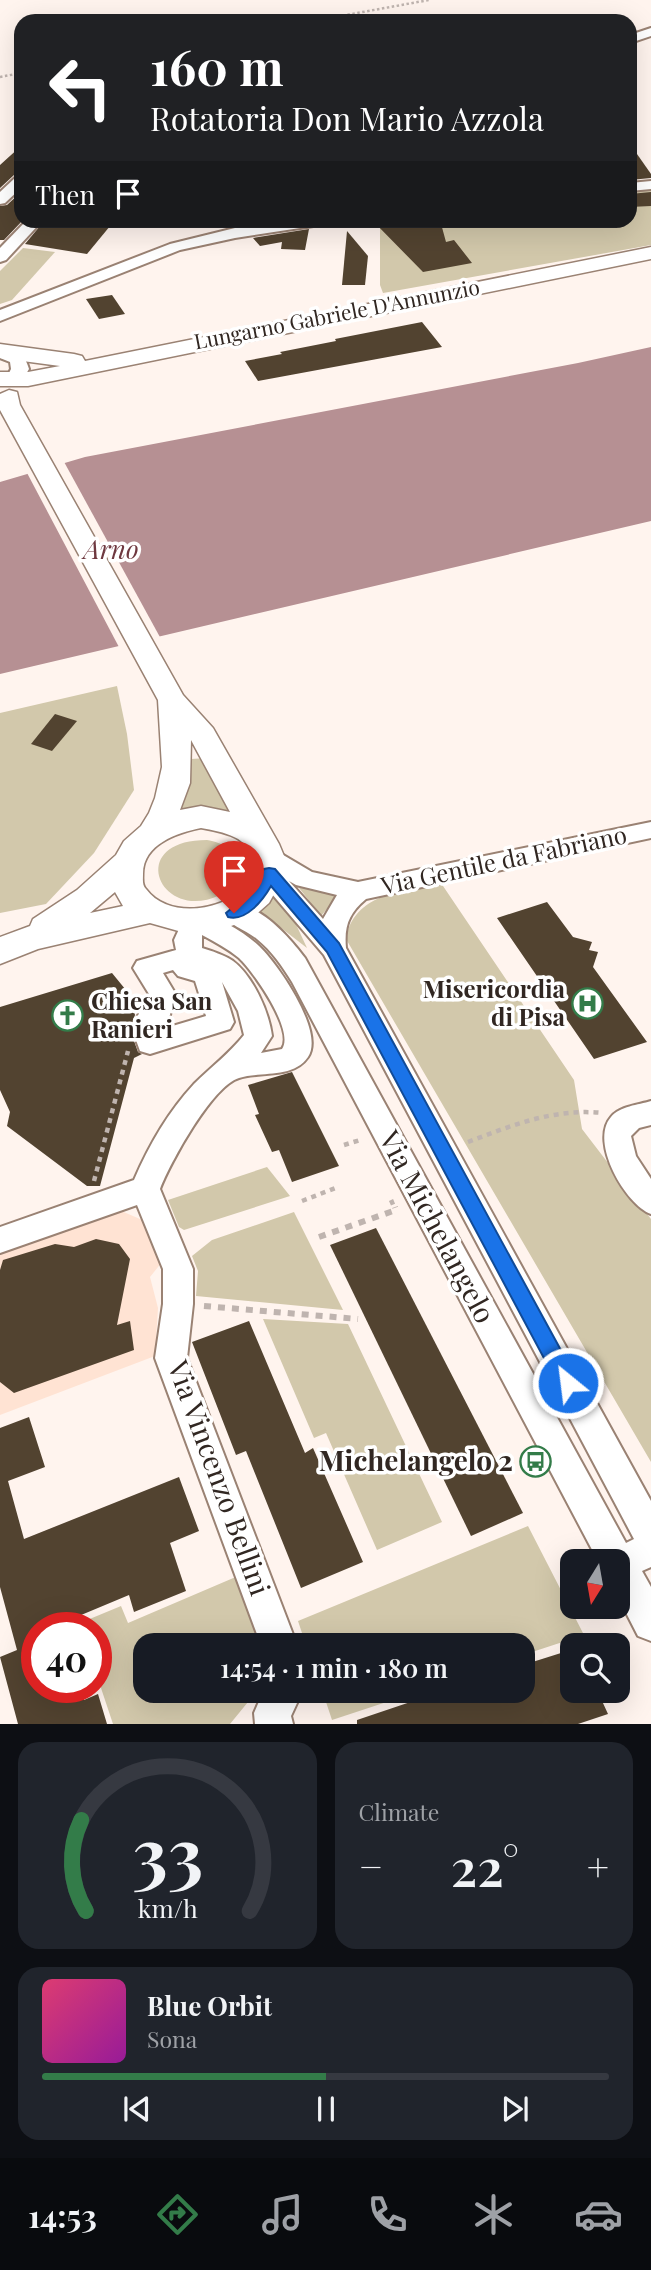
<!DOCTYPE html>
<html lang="en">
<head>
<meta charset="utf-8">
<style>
	:root { --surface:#171b24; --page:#20242c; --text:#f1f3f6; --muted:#9ea1a6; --line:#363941; --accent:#337c49 }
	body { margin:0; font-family:"Playfair Display",serif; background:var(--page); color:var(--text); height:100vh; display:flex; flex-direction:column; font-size:26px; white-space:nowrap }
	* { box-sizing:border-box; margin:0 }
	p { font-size:23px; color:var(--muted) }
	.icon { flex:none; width:38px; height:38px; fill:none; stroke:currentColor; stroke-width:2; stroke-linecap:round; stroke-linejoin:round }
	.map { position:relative; height:1724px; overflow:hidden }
	.drawer { display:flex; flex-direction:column; gap:18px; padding:18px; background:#0d0f14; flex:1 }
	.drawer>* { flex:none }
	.top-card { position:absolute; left:14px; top:14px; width:623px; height:214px; border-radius:21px; box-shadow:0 7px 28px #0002; background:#202124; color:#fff; overflow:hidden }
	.needle { width:46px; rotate:191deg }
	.controls { position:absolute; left:560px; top:1549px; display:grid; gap:14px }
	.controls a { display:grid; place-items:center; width:70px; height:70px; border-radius:14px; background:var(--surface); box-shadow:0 7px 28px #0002; font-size:35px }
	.speed { position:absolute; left:21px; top:1612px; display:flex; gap:14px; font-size:35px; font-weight:700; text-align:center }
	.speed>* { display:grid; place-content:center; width:91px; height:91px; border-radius:50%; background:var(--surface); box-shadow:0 7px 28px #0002; line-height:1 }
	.speed .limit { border:10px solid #d22; background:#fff; color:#111 }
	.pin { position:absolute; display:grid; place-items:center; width:60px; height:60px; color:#fff; margin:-72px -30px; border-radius:50% 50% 50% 0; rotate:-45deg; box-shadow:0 0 7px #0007 }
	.pin .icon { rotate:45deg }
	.me { position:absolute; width:77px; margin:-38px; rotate:331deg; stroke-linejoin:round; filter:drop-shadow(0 0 5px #0008) }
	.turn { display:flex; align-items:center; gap:24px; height:147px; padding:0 21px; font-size:32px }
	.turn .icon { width:91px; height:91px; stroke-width:2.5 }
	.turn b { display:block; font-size:49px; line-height:60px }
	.then { display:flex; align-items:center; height:66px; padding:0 21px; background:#0003; gap:14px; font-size:26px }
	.big { font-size:52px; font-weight:600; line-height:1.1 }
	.drawer .widget { flex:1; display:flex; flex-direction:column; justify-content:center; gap:10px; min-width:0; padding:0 24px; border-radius:21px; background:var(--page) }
	.drawer .dial { align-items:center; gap:0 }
	.dial svg { height:182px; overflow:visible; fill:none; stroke:var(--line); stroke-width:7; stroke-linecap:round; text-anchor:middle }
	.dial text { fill:var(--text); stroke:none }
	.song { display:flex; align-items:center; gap:21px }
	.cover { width:84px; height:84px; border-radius:10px; background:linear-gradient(135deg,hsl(340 70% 55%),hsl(300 70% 35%)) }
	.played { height:7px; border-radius:4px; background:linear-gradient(90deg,var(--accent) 50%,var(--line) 50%) }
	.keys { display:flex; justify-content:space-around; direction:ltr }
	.heat { display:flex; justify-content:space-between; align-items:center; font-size:38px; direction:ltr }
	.drawer .tiles { flex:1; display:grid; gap:18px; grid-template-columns:1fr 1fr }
	.widget:last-child { grid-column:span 2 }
	.trip { position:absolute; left:133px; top:1633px; width:402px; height:70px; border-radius:21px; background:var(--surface); box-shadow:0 7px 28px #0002; font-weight:600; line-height:70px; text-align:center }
	.dock { display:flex; height:112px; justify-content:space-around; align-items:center; background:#090b0e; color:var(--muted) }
	.dock .icon { width:49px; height:49px }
	.dock .selected { color:var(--accent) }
	.dock b { font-size:32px; color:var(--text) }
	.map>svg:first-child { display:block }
	.built { fill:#ffe3d3 }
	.green { fill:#d2c8ab }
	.water { fill:#b69093 }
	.pier { fill:#fff4ee }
	.building { fill:#524330 }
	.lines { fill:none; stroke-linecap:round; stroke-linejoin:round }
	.minor-casing { stroke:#9a8273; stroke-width:4 }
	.major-casing { stroke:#9a8273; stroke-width:3 }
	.path-far2 { stroke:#bfb4af; stroke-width:2.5; stroke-dasharray:2.5 2.5; stroke-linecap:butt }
	.path-far1 { stroke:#bfb4af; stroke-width:4.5; stroke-dasharray:5 5; stroke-linecap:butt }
	.path { stroke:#bfb4af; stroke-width:6; stroke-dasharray:7 7; stroke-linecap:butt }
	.minor { fill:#fff; fill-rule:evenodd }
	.major { fill:#fff; fill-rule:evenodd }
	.route { fill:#1a73e8; stroke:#114b97; stroke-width:2 }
	.labels { text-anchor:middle; stroke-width:7; stroke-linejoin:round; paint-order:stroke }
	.far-street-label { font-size:21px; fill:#312722; stroke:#fff }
	.street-label { font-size:24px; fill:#312722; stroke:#fff }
	.poi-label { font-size:24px; font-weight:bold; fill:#312722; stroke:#fff; text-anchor:end }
	.water-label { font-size:26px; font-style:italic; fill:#6e383f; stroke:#fff }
	.near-street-label { font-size:28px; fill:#312722; stroke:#fff }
	.near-poi-label { font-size:28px; font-weight:bold; fill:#312722; stroke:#fff; text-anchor:end }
</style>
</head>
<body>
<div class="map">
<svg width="651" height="1724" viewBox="0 0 651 1724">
	<rect width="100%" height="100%" fill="#fff4ee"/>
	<!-- built -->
	<polygon class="built" points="119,1210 147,1222 162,1262 150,1277 158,1308 155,1356 0,1415 0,1254"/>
	<!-- green -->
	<g class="green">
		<polygon points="651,189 651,245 383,293 380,285 380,221 630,220 630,191"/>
		<polygon points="23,248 55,252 12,300 0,304 0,271"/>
		<polygon points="117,686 127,734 134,790 94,853 46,904 0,913 0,713"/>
		<polygon points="207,758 235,817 179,816 186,796 191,759"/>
		<path d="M207,840C223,843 236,849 241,866C240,880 233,889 220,895C160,924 124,840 207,840Z"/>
		<path d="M441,883L574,1080L582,1129L651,1219V1462L346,939C353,894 404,890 441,883Z"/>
		<polygon points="296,884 338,896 321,916"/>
		<polygon points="271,895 294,920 307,948 258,910"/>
		<polygon points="267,1167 290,1196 184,1230 179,1227 168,1200"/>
		<polygon points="294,1212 343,1310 196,1296 198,1271 192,1256 212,1240"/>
		<polygon points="263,1319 348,1324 442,1522 377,1550 326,1433 314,1438"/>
		<polygon points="528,1526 584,1635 523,1655 523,1645 306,1645 298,1621"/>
		<polygon points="238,1576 264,1645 145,1645 145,1690 257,1691 230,1724 113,1724 96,1673 96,1628 81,1627 80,1623 121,1606 128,1623"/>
		<polygon points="322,1690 420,1690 420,1691 332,1720"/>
	</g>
	<!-- water -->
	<polygon class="water" points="651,347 651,521 0,674 0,482 85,457 578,363"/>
	<!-- pier -->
	<polygon class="pier" points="63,460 161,639 120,649 26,471"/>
	<!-- building -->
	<g class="building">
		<polygon points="630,144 651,174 651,178 630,180"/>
		<polygon points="21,146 21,174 14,175 0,188 0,165"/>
		<polygon points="21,192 23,220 4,240 0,240 0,206 7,205"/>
		<polygon points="651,192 651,206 630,207 630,194"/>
		<polygon points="45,220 115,220 87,254 25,244"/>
		<polygon points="372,220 440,220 446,242 454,240 472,263 423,272"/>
		<polygon points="309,229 305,250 281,249 282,242 260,246 253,238"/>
		<polygon points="347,231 368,256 365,285 342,285"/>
		<polygon points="112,295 125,314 99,319 86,299"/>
		<polygon points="422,322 442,347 258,381 245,361 282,354 280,352 336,341 335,339"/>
		<polygon points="55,714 77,721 52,751 31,744"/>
		<polygon points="547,902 573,937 592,942 589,950 598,952 593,967 647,1042 594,1059 497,918"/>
		<polygon points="112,973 130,995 135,1015 130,1030 138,1052 142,1054 134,1058 100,1186 87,1186 7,1126 10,1112 0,1090 0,1007"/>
		<polygon points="292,1072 339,1166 292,1182 279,1150 272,1152 255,1115 259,1114 248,1085"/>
		<polygon points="376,1228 523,1513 471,1536 330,1245"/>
		<polygon points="96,1239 119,1244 130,1259 117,1325 130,1321 134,1350 14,1393 0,1382 0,1270 3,1260 55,1244 74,1247"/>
		<polygon points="249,1321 305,1453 313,1448 363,1562 301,1588 246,1451 236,1455 192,1342"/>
		<polygon points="29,1417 45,1467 8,1481 24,1539 179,1477 199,1531 170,1543 186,1591 134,1612 129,1595 62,1623 63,1628 37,1628 37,1687 81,1687 84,1700 98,1694 107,1724 18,1724 0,1657 17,1650 0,1587 0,1428"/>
		<polygon points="561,1653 564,1659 572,1656 572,1690 597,1690 608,1714 578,1724 357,1724 357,1720 446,1690 523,1690 523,1665"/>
	</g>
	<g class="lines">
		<defs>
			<g id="minor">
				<polygon points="651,28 651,36 630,43 630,35"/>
				<polygon points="21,176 21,188 5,203 0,204 0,192 16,177"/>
				<polygon points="651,181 651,189 630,191 630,183"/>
				<polygon points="27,220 43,220 6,260 0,262 0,248"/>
				<polygon points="287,220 327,220 320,225 235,238 180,250 0,321 0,310 170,244 235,228"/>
				<path d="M0,347C15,351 25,353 29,369L22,381H10L7,377L11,369L10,362L0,358Z"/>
				<path d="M651,822V838L366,899C349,913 344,926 346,948L651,1501V1567L642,1571L651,1587V1641L638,1636L618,1597V1561H598L292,982C282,966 272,951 257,939C246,930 228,925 221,913L225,906C255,897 289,937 305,958L626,1543L634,1539L324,955L260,880L257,874L260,868L266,866L256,855L259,849L268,846L312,872L358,882ZM289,881L296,885L337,895L323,919Z"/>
				<path d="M199,912C219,918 243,931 259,946C278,964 325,1032 308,1057C293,1079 261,1071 239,1078C212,1086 170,1163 160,1189L193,1269V1304L187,1358L297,1645H261L155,1358L163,1304V1269L137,1205L0,1253V1227L134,1180C149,1145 168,1112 194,1084C211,1067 230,1053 244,1035L238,1011L222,982L234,1022L230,1029L150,1054L140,1051L132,1029L140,1011L145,1008L149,994L133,968L137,961L176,950L174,940L186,914ZM202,935C215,942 228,949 239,958C254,972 295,1031 282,1049L261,1053L272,1036C269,1012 253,976 233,961C224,955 212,951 202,948ZM173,970L178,976L195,981L206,1016L159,1030L170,1015L175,993L163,973Z"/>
				<path d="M651,1101V1125L639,1128L631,1136L636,1156L651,1179V1214C626,1205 589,1142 611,1117C620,1106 638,1105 651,1101Z"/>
				<polygon points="264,1690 303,1690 291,1716 293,1724 255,1724 254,1713"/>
			</g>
			<g id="major">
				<polygon points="651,247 651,259 28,386 0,386 0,372 28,372 60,366 0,358 0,344 74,354 82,356 85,361"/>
				<path d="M9,390L17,392L20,405L183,695L213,728L279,844L284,856V876L269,903L251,919L214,932H182L150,923L38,949L0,964V937L30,926L33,919L77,890L116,855L124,841L141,826L149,813L155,798L162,767L158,700L0,410V394ZM191,740L230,812L201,806L180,810L190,783ZM201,828C223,832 253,837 252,864C252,874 251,882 243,889C220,911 168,919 146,889C142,885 143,880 143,874C143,844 177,833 201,828ZM115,892L123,906L90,913Z"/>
			</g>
		</defs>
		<!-- minor casing -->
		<use href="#minor" class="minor-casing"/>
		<!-- major casing -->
		<use href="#major" class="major-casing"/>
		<!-- path-far2 -->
		<g class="path-far2">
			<polyline points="313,21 429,0"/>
			<polyline points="0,77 21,73"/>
		</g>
		<!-- path-far1 -->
		<g class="path-far1">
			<path d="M468,1142C513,1125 554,1108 603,1113"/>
			<polyline points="344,1145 360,1140 361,1143"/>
			<polyline points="94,1181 128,1051"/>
			<polyline points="391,1200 395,1209"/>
			<polyline points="302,1201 338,1187"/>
		</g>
		<!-- path -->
		<g class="path">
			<polyline points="319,1237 396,1210 395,1207"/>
			<polyline points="204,1306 358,1319"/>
		</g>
		<!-- minor -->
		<use href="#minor" class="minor"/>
		<!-- major -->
		<use href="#major" class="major"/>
	</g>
	<!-- route -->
	<path class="route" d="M269,868L275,869L339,943L575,1376L578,1383L575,1390L568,1393L561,1390L327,952L271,886C263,900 246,922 228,917L226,913L251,892L264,869Z"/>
	<!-- icons -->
	<defs>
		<symbol id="hospital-ring" viewBox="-11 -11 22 22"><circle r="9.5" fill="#fff" stroke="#337c49" stroke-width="1.5"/><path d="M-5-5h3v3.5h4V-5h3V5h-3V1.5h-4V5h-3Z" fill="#337c49"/></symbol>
		<symbol id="church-ring" viewBox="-11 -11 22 22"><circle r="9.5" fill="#fff" stroke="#337c49" stroke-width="1.5"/><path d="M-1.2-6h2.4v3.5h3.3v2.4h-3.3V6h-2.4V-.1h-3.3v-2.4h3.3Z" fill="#337c49"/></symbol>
		<symbol id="bus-ring" viewBox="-11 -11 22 22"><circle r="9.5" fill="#fff" stroke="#337c49" stroke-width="1.5"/><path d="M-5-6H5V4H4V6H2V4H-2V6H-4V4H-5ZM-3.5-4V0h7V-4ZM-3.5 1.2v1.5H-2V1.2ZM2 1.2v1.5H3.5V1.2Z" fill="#337c49"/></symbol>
	</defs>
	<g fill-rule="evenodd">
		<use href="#hospital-ring" x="570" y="986" width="35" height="35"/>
		<use href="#church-ring" x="50" y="998" width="35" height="35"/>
		<use href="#bus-ring" x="518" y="1444" width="35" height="35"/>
	</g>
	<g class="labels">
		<!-- far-street labels -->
		<g class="far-street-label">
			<text transform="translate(337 315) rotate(-11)" y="7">Lungarno Gabriele D'Annunzio</text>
		</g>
		<!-- street labels -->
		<g class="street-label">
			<text transform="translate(504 861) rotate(-12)" y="8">Via Gentile da Fabriano</text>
		</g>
		<!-- poi labels -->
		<g class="poi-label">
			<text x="565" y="998">Misericordia<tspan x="565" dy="28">di Pisa</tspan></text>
			<text x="91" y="1010" text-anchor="start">Chiesa San<tspan x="91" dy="28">Ranieri</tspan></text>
		</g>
		<!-- water labels -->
		<g class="water-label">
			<text x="111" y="559">Arno</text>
		</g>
		<!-- near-street labels -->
		<g class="near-street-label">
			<text transform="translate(437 1227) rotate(62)" y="10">Via Michelangelo</text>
			<text transform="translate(219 1478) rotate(70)" y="10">Via Vincenzo Bellini</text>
		</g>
		<!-- near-poi labels -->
		<g class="near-poi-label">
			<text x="513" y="1471">Michelangelo 2</text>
		</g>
	</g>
</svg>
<div class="controls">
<a><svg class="needle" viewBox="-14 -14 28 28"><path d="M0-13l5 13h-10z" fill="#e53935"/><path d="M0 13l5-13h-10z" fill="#9ea1a6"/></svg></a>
<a><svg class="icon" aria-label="search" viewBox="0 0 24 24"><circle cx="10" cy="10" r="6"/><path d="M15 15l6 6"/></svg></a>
</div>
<div class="speed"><div class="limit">40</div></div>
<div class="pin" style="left:234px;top:913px;background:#d93025"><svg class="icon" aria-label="arrive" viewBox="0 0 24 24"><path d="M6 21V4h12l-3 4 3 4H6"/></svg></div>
<svg class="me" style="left:568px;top:1383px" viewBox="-20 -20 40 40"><circle r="17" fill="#1a73e8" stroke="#fff" stroke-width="3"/><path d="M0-11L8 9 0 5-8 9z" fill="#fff"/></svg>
<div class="trip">14:54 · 1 min · 180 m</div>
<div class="top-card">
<div class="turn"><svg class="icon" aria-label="left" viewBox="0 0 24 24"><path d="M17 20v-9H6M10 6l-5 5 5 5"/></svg><div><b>160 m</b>Rotatoria Don Mario Azzola</div></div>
<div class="then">Then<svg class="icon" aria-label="arrive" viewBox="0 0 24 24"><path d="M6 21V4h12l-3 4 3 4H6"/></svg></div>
</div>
</div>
<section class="drawer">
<div class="tiles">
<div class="widget dial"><svg viewBox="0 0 100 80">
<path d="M14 69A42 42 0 1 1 86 69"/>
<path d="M14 69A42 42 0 0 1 12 29" stroke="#337c49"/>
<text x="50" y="56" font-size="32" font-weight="700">33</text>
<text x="50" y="72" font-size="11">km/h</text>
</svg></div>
<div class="widget"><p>Climate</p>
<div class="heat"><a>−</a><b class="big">22°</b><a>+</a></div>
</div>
<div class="widget">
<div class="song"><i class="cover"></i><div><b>Blue Orbit</b><p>Sona</p></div></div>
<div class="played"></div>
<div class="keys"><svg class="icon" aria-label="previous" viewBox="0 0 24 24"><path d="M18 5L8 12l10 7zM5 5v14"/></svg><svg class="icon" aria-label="pause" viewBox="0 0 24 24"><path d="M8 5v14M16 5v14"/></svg><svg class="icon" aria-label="next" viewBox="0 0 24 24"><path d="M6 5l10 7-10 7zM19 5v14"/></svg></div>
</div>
</div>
</section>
<nav class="dock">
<b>14:53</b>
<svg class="icon selected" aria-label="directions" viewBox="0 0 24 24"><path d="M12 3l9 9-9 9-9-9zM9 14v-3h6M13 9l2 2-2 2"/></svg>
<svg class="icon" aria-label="music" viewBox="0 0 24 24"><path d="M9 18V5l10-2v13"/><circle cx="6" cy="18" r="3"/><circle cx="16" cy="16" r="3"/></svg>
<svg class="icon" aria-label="phone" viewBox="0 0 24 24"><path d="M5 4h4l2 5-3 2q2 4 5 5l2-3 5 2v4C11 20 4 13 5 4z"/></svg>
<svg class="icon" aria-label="climate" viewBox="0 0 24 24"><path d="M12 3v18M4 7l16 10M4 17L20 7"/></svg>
<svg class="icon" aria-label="car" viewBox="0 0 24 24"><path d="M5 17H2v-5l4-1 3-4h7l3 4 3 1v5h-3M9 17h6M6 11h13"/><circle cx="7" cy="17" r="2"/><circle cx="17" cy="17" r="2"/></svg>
</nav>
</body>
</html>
